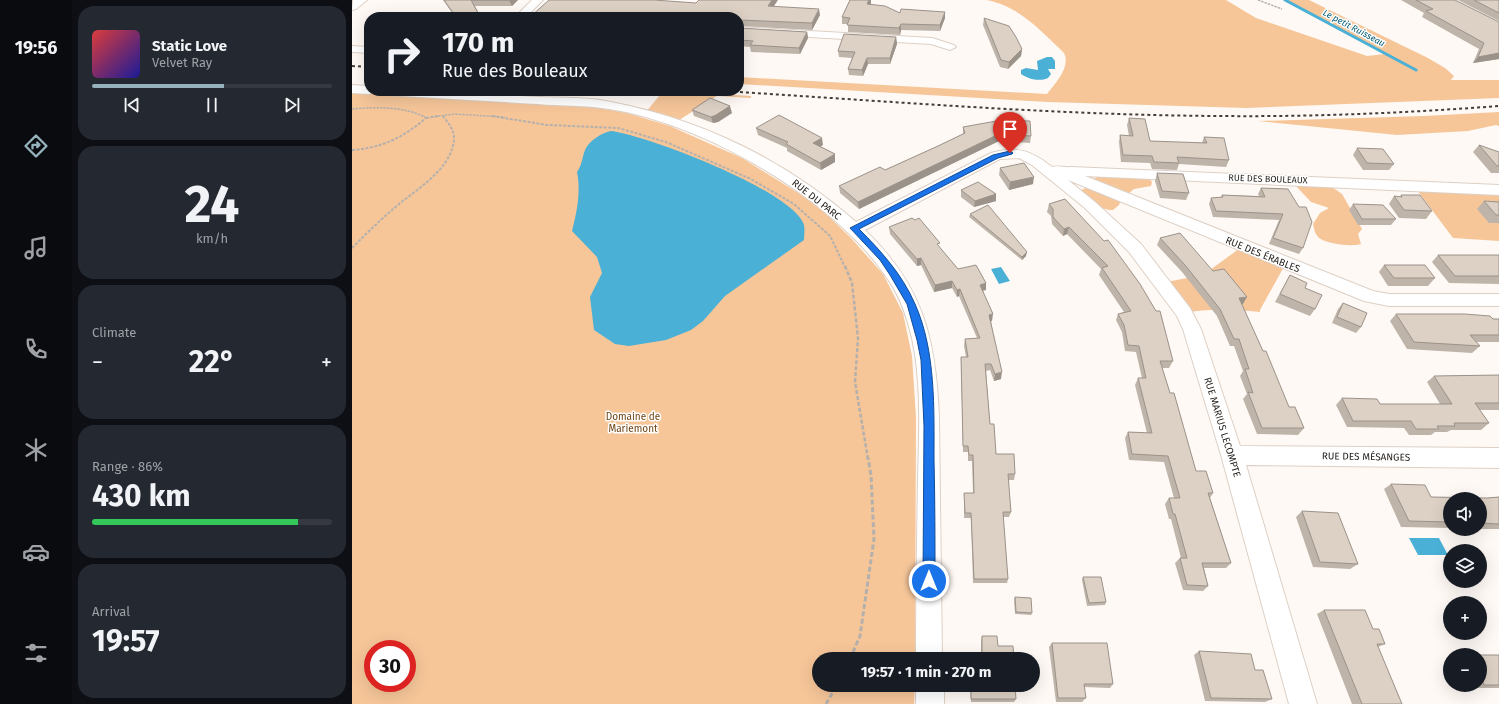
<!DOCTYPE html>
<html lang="en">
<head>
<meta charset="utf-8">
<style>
	:root { --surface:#171b24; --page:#242831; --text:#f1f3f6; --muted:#9ea1a6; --line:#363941; --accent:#95b2bd }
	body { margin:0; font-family:"Fira Sans",sans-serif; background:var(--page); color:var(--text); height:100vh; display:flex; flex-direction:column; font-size:15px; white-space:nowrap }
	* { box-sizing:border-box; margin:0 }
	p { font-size:13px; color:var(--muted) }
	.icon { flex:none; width:22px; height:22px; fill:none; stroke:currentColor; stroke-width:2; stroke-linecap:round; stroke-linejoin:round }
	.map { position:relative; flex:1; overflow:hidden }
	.side { display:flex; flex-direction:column; gap:6px; padding:6px; background:#0d0f14; width:280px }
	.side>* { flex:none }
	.banner { position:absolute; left:12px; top:12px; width:380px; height:84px; border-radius:16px; box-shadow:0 4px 16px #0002; background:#171b24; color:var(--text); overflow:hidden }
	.fabs { position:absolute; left:1091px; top:492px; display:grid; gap:8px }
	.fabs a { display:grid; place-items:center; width:44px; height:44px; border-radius:50%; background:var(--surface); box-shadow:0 4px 16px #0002; font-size:20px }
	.speed { position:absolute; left:12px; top:640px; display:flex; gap:8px; font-size:20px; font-weight:700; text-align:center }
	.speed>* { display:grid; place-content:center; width:52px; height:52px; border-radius:50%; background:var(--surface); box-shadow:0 4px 16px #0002; line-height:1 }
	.speed .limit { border:6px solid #d22; background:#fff; color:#111 }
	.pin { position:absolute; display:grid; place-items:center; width:34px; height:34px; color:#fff; margin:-41px -17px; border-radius:50% 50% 50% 0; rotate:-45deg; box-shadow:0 0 4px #0007 }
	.pin .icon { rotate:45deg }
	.me { position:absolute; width:44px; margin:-22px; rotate:0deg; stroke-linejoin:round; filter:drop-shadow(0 0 3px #0008) }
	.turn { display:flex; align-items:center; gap:14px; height:84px; padding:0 12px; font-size:18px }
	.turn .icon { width:52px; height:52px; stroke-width:2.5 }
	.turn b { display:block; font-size:28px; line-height:34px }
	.big { font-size:30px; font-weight:700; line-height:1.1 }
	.side .widget { flex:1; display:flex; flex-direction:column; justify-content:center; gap:6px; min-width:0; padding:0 14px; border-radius:16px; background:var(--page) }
	.side .dial { align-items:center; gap:0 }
	.dial b { font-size:52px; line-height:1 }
	.song { display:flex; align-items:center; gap:12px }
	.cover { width:48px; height:48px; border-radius:6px; background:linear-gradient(135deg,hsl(0 70% 55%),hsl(240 70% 35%)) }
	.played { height:4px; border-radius:2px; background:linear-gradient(90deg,var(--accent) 55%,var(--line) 55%) }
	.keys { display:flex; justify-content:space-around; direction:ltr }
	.heat { display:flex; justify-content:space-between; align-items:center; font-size:22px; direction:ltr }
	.charge { height:6px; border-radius:3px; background:linear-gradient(90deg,#34c759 86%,var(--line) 0) }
	.trip { position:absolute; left:460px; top:652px; width:228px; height:40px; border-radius:20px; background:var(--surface); box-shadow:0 4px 16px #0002; font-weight:700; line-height:40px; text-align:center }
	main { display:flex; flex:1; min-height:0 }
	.tab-bar { display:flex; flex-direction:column; width:72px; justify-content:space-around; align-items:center; background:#090b0e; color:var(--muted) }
	.tab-bar .icon { width:28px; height:28px }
	.tab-bar .on { color:var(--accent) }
	.tab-bar b { font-size:18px; color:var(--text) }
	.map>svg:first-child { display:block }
	.green { fill:#f6c699; fill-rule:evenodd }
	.water { fill:#4ab0d6 }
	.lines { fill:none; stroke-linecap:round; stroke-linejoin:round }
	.stream { stroke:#4ab0d6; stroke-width:3 }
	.minor-casing { stroke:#ddd0c5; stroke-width:2 }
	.tertiary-casing { stroke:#ddd0c5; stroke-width:2 }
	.path-far3 { stroke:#b5b0ac; stroke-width:1.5; stroke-dasharray:2.5 1; stroke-linecap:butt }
	.path-far2 { stroke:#b5b0ac; stroke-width:2; stroke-dasharray:3 1.5; stroke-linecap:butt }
	.path-far1 { stroke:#b5b0ac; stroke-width:2.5; stroke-dasharray:4 2; stroke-linecap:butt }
	.path { stroke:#b5b0ac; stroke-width:3; stroke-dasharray:5 2.5; stroke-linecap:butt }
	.minor { fill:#fff; fill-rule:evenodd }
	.tertiary { fill:#fff; fill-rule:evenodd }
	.rail { stroke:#423d39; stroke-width:2; stroke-dasharray:3 3; stroke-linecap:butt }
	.wall { fill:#beb4a9 }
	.shaded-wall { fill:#9b928a }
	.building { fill:#ddd1c5; stroke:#9b928a }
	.route { fill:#1a73e8; stroke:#114b97 }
	.labels { text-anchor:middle; stroke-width:3; stroke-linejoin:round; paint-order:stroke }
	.far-water-label { font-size:9px; font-style:italic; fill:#005a74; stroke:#fff }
	.far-street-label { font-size:9px; fill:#27221e; stroke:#fff }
	.street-label { font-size:10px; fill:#27221e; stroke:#fff }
	.park-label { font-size:10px; fill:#6d4314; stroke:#fff }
</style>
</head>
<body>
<main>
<nav class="tab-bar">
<b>19:56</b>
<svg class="icon on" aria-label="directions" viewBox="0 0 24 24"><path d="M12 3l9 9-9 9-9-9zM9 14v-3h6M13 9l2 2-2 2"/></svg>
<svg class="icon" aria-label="music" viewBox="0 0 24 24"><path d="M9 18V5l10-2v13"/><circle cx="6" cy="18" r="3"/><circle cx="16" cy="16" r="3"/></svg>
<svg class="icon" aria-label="phone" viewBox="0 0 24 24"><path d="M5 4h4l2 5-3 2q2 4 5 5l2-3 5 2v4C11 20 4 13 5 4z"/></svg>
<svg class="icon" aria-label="climate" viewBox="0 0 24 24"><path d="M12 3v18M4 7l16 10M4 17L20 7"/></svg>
<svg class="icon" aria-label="car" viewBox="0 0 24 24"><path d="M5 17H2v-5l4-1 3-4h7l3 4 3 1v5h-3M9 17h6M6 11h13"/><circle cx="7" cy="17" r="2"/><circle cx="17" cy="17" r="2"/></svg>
<svg class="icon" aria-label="filters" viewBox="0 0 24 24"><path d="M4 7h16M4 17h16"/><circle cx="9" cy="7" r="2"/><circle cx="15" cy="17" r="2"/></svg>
</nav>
<section class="side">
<div class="widget">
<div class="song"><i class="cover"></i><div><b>Static Love</b><p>Velvet Ray</p></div></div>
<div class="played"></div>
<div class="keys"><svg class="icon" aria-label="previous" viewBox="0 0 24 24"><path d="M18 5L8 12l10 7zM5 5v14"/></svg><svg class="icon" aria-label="pause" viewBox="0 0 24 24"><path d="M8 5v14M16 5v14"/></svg><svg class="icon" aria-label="next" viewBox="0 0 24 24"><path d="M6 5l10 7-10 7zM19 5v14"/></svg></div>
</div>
<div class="widget dial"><b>24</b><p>km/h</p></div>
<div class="widget"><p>Climate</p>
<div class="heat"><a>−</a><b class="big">22°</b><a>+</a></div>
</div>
<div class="widget"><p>Range · 86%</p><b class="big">430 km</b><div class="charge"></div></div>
<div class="widget"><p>Arrival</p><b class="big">19:57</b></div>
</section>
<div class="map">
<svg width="1147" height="704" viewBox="0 0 1147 704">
	<rect width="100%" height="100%" fill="#fff9f5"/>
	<!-- green -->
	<g class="green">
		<path d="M634,0H874L904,18L1015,56L1033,54L933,0H957L1076,58L1093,68L1102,76L1099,80H1147V98L895,108L696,102L387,84V77L695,94C703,83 719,68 712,53C690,32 666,5 634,0Z"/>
		<polygon points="238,91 317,91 399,96 399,98 365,96 324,122 293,113 308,95"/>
		<path d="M0,93L215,105L246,108L275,113L318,126L390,158L464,204L499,238L531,274L551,313L560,356L564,418L563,659H467V685H563L562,704H0ZM21,649H55V683H21Z"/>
		<polygon points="1147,112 1147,126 1144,125 1116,131 1045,135 906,121 1072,116"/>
		<polygon points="748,175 797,178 800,182 799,186 782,189 769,200 767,205 761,210 757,210 738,205 727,191 736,187 743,178"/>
		<path d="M977,185L990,194L1010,229L1006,234L1009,244C1000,247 975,244 967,238C963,234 962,229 961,224L968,213L977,208L959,202L944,186Z"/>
		<polygon points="1062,186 1147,191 1147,241 1101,238"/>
		<path d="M891,246L934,263L908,310V312C882,310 858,308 832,313L809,283L851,275Z"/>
	</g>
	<!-- water -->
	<g class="water">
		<path d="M695,57H700L703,61V69H696L699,74L696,78C688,82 676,79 669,74V70L674,68L686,70L685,61Z"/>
		<path d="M259,131C294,135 442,191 452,225C453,229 452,236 452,240L373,296L351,321L339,330L314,340L277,346L263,344L242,330L238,297L250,273L245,257L220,231C225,211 229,192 225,172C230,165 230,158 233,150C237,141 249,133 259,131Z"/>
		<polygon points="649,267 658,281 647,284 639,269"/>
		<polygon points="1057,538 1087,538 1096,555 1066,555"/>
	</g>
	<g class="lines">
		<!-- stream -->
		<polyline class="stream" points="933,0 1064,70"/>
		<defs>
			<g id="minor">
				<polygon points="180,0 191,0 174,17 163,17"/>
				<polygon points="387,27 580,38 602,45 604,47 598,50 579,44 387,33"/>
				<polygon points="0,46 17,47 17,53 0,52"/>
				<polygon points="0,85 17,86 17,91 23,91 17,94 0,93"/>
				<path d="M29,91C82,91 136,94 189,97C212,98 237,97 259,102C349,119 435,161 504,222L639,153C666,146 678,150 700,167C707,165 712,168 719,167L1147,185V195L733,176L1021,291L1037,294H1147V306H1037L1012,301L716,180L743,202L789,244L838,308L849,329L888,446L1147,448V468L894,465L965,704H937L869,455L831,329L825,316L777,252L733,208L680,165L667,158L648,159L513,230C571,286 584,338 587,417L590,659H564C564,599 565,539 566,479C567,432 570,384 560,338C555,318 549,298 537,281C485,200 351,123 257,109C234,105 209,106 186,104C136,101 85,98 35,95Z"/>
				<rect x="564" y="685" width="28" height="19"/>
			</g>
			<polygon id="tertiary" points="15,0 4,9 0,10 1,0"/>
		</defs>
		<!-- minor casing -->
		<use href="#minor" class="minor-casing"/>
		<!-- tertiary casing -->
		<use href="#tertiary" class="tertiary-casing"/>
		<!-- path-far3 -->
		<g class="path-far3">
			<polyline points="906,0 930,9"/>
			<path d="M0,109C25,107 50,106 73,117"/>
			<polyline points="91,116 92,117"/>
			<polyline points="79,117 103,114 153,117"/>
		</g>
		<!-- path-far2 -->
		<g class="path-far2">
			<polyline points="140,116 195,125 266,128 314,142 399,179 442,204 478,236 493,267"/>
			<polyline points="74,118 86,116"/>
			<path d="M0,150C30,148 52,137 74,118L71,116"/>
			<path d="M0,248C13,235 26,222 40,210C61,191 101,170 102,138C102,129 96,123 91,116"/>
		</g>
		<!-- path-far1 -->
		<polyline class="path-far1" points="493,266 500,283 506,338 503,382 516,459"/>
		<!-- path -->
		<g class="path">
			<polyline points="498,659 508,636 522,539 519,475 516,458"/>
			<polyline points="474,704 485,685"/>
		</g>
		<!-- minor -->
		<use href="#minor" class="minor"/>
		<!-- tertiary -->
		<use href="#tertiary" class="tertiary"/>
		<!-- rail -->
		<g class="rail">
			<polyline points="0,66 17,67"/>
			<path d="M370,91C535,101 700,115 866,116C960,117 1053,113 1147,106"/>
		</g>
	</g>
	<!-- wall -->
	<g class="wall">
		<polygon points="91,0 166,0 160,6 123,6 129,17 103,17"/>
		<polygon points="498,0 519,0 519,5 548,13 593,12 593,18 588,31 549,30 548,35 496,32 496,24 490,24 490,17"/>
		<polygon points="1049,0 1103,0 1147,22 1147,59 1121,63 1127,49 1070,17 1072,13"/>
		<polygon points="1106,0 1147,0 1147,21"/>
		<polygon points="344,3 422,6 468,15 460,30 387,26 387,17"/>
		<polygon points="632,18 670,49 669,56 656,69 648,67 631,25"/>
		<polygon points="387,28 455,32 456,38 448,54 399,52 398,47 387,46"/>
		<polygon points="544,37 545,44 538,64 516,64 511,76 497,75 496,69 500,58 487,57 486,51"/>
		<polygon points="340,110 380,113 366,122 361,123 342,116"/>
		<polygon points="777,118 798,141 850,143 852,137 877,160 874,167 827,164 825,170 800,169 798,163 769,162 767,142 768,135 777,136 775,125"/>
		<polygon points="611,127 679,136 678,143 647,141 507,209 488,193 487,186 533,170 586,146 611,134"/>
		<polygon points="404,128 471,145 468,146 483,154 483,162 469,170 435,151 435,148 406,135"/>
		<polygon points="1127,145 1147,152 1147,173 1139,173 1121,152"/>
		<polygon points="1005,148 1042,164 1037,170 1011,170 1001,155"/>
		<polygon points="648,168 681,184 657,190 647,175"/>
		<polygon points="805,173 837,193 834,200 808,198 803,181"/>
		<polygon points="909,188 936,189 951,248 947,254 917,244 927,220 861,217 857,204 859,198 869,197 870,195 907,196 906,194"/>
		<polygon points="609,190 644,194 644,201 622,207 609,197"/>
		<polygon points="1049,195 1080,211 1074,219 1047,218 1037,204 1042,196 1048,197"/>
		<polygon points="713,199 821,361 817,368 810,368 818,393 844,471 861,493 858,498 879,563 874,568 852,568 856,586 851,591 831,590 823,563 828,558 829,558 819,519 817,519 813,504 817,498 822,498 812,462 777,460 773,438 776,432 795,433 783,385 786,378 790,378 784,352 773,351 770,332 764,320 766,314 772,312 747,275 749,269 715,234 711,236 700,224 699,216 695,212 697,204"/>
		<polygon points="1132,201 1147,202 1147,223 1137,223 1125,209"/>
		<polygon points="1001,204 1044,219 1039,225 1006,225 997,210"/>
		<polygon points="618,214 674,256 670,260 617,217"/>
		<polygon points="537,227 588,248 606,269 634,290 631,291 640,321 639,321 649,379 642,381 638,370 634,371 638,424 644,454 663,474 662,480 656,480 659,512 657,517 651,517 656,579 655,583 621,583 619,518 612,518 612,493 621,493 620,461 616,461 616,452 611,452 609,364 609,357 614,357 612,346 613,339 625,338 607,296 605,297 600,288 582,292 569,265 565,266 538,234"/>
		<polygon points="808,238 861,271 891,304 889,304 937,407 952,428 946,435 905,434 891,399 895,394 888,376 891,371 882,346 878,346 865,316 830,272 805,245"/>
		<polygon points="1086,255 1147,255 1147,284 1097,283 1080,262"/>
		<polygon points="1032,265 1083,278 1076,286 1036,286 1027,272"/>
		<polygon points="938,275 953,288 963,309 958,316 923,302"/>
		<polygon points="991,303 1009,327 1004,333 980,323 986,309"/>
		<polygon points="1044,314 1147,319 1147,342 1124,342 1128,346 1120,353 1055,349 1038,321"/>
		<polygon points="1147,375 1147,410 1127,410 1137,423 1129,430 1099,430 1095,432 1083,432 1079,435 1057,435 1052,428 995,427 984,405 990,398 1028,404 1088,404 1075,382 1082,376"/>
		<polygon points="1039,484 1079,497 1135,498 1147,497 1147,529 1128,529 1128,499 1098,499 1098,528 1049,527 1032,489"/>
		<polygon points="950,511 1006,564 998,569 961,567 944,517"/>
		<polygon points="1103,529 1125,529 1120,532 1105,532"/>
		<polygon points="731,577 754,602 753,605 735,606 730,580"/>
		<polygon points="663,597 680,613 679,615 663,614 662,599"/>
		<polygon points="972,610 1021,629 1033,644 1026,647 1050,704 1000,704 965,614"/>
		<polygon points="630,636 646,646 662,659 629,659 629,640"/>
		<polygon points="700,643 761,684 758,688 732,687 734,698 730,702 704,702 697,647"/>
		<polygon points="847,651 920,699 913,702 853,701 842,655"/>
		<polygon points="1118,655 1147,655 1147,688 1121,688 1120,685 1128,685 1128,655"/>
		<polygon points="618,685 663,685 664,699 662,702 619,702"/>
	</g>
	<!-- shaded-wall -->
	<g class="shaded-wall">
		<polygon points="157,0 166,0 160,6"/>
		<polygon points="420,0 426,0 418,12 416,6"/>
		<polygon points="517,0 519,0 519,4 515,11 515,4"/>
		<polygon points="467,9 468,15 460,30 460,23"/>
		<polygon points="593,12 593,18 588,31 588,25"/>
		<polygon points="126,13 129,17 110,17"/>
		<polygon points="549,24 549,30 548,35 547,28"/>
		<polygon points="455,32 456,38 448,54 447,48"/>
		<polygon points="544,37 545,44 538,64 538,58"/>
		<polygon points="670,49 669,56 656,69 657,62"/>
		<polygon points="1147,53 1147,59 1121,63 1126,57"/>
		<polygon points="515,58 516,64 511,76 510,70"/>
		<polygon points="378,106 380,113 366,122 361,123 359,117"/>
		<polygon points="647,134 647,141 507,209 506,202"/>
		<polygon points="470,138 471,145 462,150 461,143"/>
		<polygon points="483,154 483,162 469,170 468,163"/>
		<polygon points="682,177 681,184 657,190 658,182"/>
		<polygon points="644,194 644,201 622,207 623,201"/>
		<polygon points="717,227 715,234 711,236 712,229"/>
		<polygon points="675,252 674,256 670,260 670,257"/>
		<polygon points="569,258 569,265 565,266 565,259"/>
		<polygon points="600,281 600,288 582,292 583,285"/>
		<polygon points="634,283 634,290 627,291 628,285"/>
		<polygon points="608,289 607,296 605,297 605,290"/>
		<polygon points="895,297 891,304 883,306 887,298"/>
		<polygon points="641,314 640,321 637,322 637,315"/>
		<polygon points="650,372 649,379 642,381 643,374"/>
	</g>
	<!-- building -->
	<g class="building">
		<polygon points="92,0 158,0 119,0 126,13 110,17 104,17"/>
		<polygon points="197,0 302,0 344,3 347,0 420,0 416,6 467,9 460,23 387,20 387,17 178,17"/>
		<polygon points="498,0 517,0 515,4 533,6 548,13 549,9 593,12 588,25 549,24 547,28 495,25 498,18 490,17"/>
		<polygon points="1064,0 1103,0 1147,22 1147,53 1126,57 1132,43 1074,11 1081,9"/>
		<polygon points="1122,0 1147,0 1147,13"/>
		<polygon points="632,18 657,26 664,37 670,49 657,62 649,60"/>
		<polygon points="387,28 455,32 447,48 398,45 401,41 387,40"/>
		<polygon points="492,34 544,37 538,58 515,58 510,70 496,69 503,52 486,51"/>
		<polygon points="358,98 378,106 364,115 359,117 340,110"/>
		<polygon points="427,115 470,138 461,143 483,154 468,163 434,144 436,142 404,128"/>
		<polygon points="777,118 793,119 798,141 855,143 852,137 872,138 877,160 825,157 827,163 802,162 800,156 771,155 768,135 781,136"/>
		<polygon points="650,120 678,121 679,136 647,134 506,202 487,186 528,167 533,170 586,146 613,133 611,127"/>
		<polygon points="1127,145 1147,152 1147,166 1145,166"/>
		<polygon points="1005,148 1031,149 1042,164 1015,163"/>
		<polygon points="672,163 682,177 658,182 648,168"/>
		<polygon points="805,173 831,174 837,193 810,191"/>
		<polygon points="626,182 644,194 623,201 609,190"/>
		<polygon points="909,188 936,189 947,207 954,207 960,222 951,248 921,238 931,214 864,211 859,198 871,197 870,195 913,197"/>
		<polygon points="1049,195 1068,195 1080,211 1052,210 1042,196 1050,197"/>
		<polygon points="713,199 752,241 756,240 788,284 804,311 808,311 821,361 808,361 818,393 822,393 844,471 854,471 861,493 856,493 879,563 850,563 856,586 835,585 828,558 835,558 823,514 821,514 817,498 828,498 816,456 780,454 776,432 800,433 786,378 794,378 787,346 776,345 772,325 766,314 779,311 750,268 756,266 717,227 712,229 701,217 701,209 697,204"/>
		<polygon points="1132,201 1147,202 1147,215 1144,215"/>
		<polygon points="1001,204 1031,205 1044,219 1010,219"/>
		<polygon points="636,205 675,252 670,257 618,214"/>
		<polygon points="560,218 563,220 567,218 588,243 585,244 606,269 624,265 634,283 628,285 641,314 637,315 650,372 643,374 639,364 633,364 638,424 642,424 644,454 662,454 663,474 656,474 659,512 651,512 656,579 622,579 619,513 613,513 612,493 622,493 621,455 617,455 616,446 611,446 609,357 616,357 613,339 628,338 608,289 605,290 600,281 583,285 569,258 565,259 537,227"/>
		<polygon points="828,233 861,271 872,269 895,297 887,298 911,351 914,351 937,407 943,407 952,428 910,428 896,392 901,393 893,369 897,369 887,339 882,339 868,309 833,265 808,238"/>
		<polygon points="1086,255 1147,255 1147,276 1103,276"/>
		<polygon points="1032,265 1073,265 1083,278 1042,278"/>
		<polygon points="938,275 955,283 953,288 970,295 963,309 928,294"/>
		<polygon points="991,303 1015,313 1009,327 985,317"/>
		<polygon points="1044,314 1113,314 1138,316 1141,319 1147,319 1147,335 1118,335 1128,346 1062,342"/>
		<polygon points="1147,375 1147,403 1123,403 1137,423 1102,423 1103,426 1085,426 1087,429 1064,429 1059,421 1001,421 990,398 1025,399 1028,404 1100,404 1082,376"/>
		<polygon points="1039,484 1073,485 1079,497 1135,498 1147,497 1147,524 1128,523 1128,499 1098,499 1098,522 1057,521"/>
		<polygon points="950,511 986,513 1006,564 968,562"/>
		<polygon points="731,577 749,577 754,602 737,603"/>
		<polygon points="663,597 679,598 680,613 664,612"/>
		<polygon points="972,610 1013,610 1021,629 1027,629 1033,644 1025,644 1050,704 1010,704"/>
		<polygon points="630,636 645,636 646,646 661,646 662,659 630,659"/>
		<polygon points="700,643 755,643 761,684 732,684 734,698 706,698"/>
		<polygon points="847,651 899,654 903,670 911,670 920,699 859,698"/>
		<polygon points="1118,655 1147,655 1147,685 1132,685 1128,675 1128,655"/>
		<polygon points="619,685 663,685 664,699 619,699"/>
	</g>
	<!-- route -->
	<path class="route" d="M658,151L661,153L660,154L646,158L507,229C529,251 550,274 563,304C584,351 582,409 582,460C583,500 583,541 583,581L581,585L577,587L573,585L571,581L572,426L569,360L565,340L555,304L538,275L528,260L498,228L641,155Z"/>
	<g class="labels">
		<!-- far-water labels -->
		<g class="far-water-label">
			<text transform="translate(1002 28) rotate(28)" y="3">Le petit Ruisseau</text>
		</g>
		<!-- far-street labels -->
		<g class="far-street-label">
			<text transform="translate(916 179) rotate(2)" y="3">RUE DES BOULEAUX</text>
		</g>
		<!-- street labels -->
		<g class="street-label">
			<text transform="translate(465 199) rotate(38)" y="4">RUE DU PARC</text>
			<text transform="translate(911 254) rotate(22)" y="4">RUE DES ÉRABLES</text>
			<text transform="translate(871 427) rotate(73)" y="4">RUE MARIUS LECOMPTE</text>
			<text transform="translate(1014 456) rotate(1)" y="4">RUE DES MÉSANGES</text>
		</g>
		<!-- park labels -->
		<g class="park-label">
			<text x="281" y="420">Domaine de<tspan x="281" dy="12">Mariemont</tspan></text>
		</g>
	</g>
</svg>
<div class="fabs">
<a><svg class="icon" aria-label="sound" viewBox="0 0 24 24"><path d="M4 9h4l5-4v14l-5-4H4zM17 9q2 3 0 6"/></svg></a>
<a><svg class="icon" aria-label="layers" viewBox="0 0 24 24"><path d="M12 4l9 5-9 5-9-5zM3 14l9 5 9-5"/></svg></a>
<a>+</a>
<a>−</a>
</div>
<div class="speed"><div class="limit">30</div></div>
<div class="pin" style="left:658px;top:153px;background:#d93025"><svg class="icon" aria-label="arrive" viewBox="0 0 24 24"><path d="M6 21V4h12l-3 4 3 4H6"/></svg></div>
<svg class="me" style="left:577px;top:581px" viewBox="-20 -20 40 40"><circle r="17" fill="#1a73e8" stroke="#fff" stroke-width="3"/><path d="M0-11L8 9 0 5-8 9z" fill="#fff"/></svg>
<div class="trip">19:57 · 1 min · 270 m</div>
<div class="banner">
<div class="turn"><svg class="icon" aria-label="right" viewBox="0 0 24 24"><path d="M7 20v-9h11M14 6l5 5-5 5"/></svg><div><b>170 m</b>Rue des Bouleaux</div></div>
</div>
</div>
</main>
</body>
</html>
